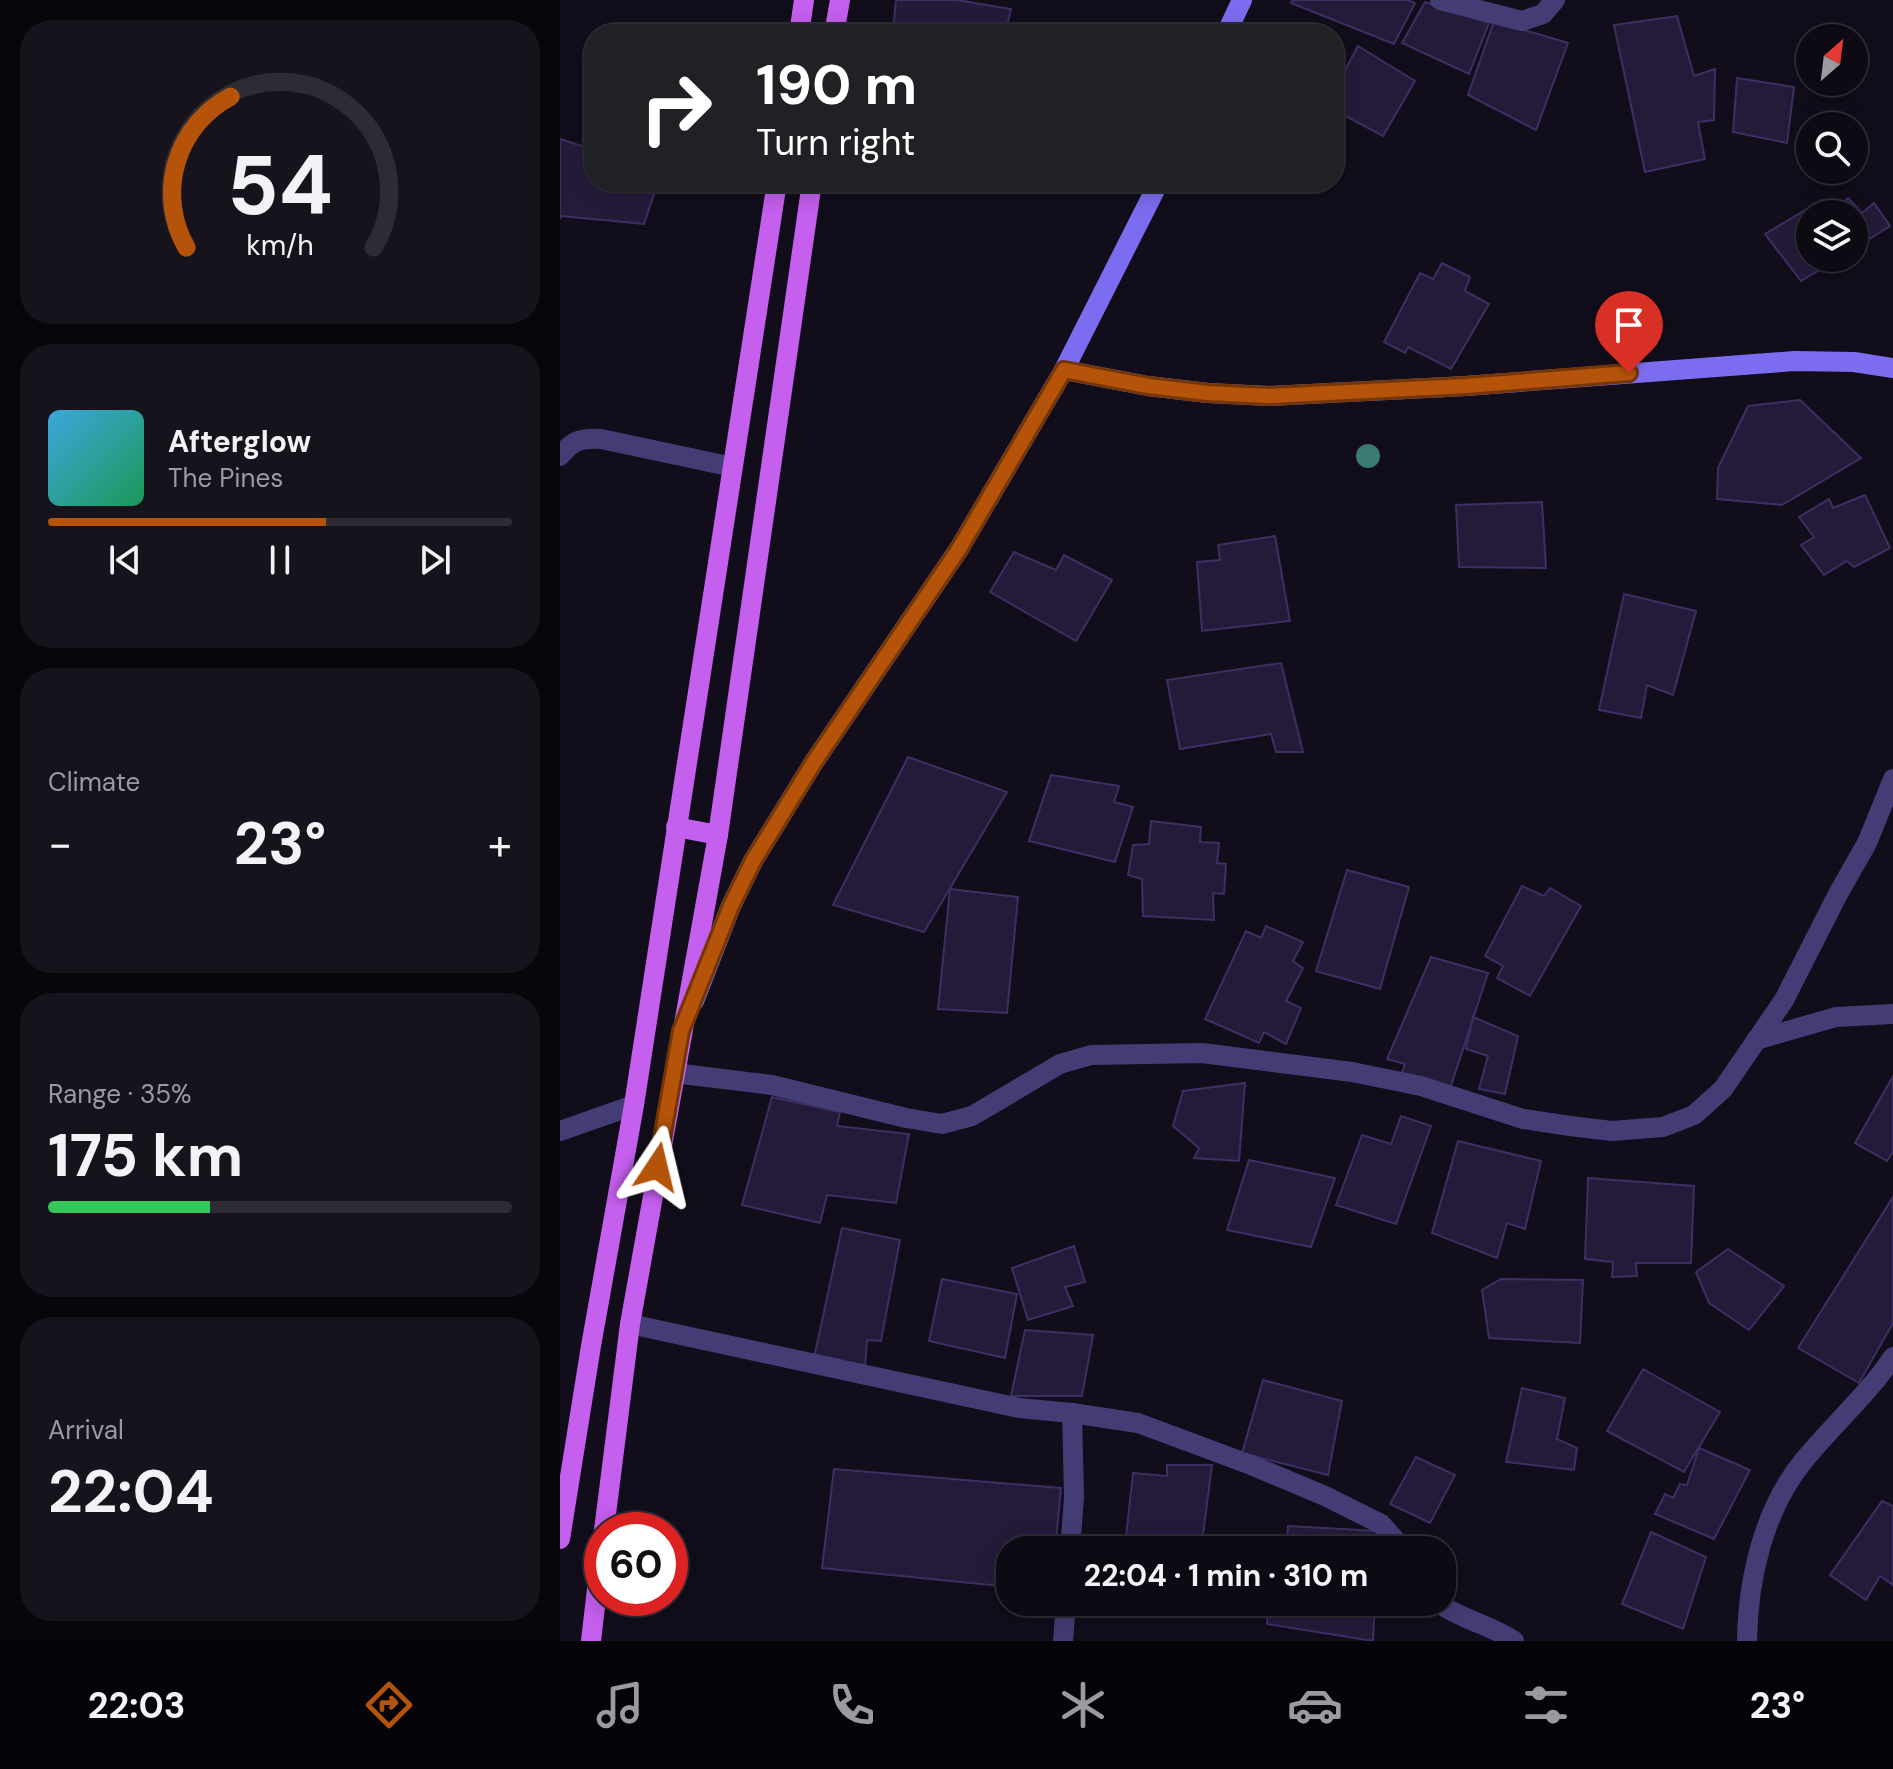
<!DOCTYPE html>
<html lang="en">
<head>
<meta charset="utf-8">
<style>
	:root { --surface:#0d0a14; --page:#16131d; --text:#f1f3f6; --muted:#9a9aa0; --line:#2d2b34; --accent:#b45309 }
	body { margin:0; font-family:"DM Sans",sans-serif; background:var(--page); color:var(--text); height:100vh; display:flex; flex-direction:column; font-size:30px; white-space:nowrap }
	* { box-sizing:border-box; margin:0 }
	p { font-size:26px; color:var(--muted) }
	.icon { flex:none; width:44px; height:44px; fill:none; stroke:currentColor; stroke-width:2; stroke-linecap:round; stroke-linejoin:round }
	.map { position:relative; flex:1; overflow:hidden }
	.details { display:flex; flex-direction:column; gap:20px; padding:20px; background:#07060b; width:560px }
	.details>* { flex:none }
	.top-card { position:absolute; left:24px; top:24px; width:760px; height:168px; border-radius:32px; box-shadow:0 4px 20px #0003,0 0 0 2px var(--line); background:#202124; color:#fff; overflow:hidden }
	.needle { width:52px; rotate:28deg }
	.tools { position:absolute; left:1236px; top:24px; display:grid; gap:16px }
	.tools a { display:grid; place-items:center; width:72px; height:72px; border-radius:50%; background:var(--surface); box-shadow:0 4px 20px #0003,0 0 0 2px var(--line); font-size:40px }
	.speed { position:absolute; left:24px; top:1512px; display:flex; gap:16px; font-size:40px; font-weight:700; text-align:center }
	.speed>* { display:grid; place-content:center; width:104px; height:104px; border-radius:50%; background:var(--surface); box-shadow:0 4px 20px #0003,0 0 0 2px var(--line); line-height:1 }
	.speed .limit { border:12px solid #d22; background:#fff; color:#111 }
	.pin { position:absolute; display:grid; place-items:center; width:68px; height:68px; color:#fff; margin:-82px -34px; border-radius:50% 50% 50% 0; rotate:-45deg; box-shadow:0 0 8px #0007 }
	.pin .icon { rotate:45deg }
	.me { position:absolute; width:88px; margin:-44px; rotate:10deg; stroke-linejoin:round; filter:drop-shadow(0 0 6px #0008) }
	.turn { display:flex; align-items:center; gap:28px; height:168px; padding:0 40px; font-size:36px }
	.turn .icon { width:104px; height:104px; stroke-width:2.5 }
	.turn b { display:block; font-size:56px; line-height:68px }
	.big { font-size:60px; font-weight:700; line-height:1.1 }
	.details .widget { flex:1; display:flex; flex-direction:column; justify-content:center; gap:12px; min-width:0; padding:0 28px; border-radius:32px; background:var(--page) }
	.details .dial { align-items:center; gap:0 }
	.dial svg { height:208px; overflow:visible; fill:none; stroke:var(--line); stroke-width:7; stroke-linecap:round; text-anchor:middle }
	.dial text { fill:var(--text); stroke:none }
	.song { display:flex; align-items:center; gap:24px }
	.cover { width:96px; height:96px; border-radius:12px; background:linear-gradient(135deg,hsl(200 70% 55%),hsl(150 70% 35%)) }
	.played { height:8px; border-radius:4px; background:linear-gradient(90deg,var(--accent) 60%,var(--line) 60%) }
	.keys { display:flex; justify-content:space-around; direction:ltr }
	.heat { display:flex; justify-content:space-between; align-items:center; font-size:44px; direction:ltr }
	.charge { height:12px; border-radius:6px; background:linear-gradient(90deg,#34c759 35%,var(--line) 0) }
	.trip { position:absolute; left:436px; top:1536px; width:460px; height:80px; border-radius:32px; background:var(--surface); box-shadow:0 4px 20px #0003,0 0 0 2px var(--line); font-weight:700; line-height:80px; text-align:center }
	.tab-bar { display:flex; height:128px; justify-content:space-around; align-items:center; background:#050408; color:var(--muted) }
	.tab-bar .icon { width:56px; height:56px }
	.tab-bar .current { color:var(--accent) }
	.tab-bar b { font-size:36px; color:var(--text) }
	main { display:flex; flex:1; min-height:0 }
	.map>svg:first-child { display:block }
	.building { fill:#241b3a; stroke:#3e2f63; stroke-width:2 }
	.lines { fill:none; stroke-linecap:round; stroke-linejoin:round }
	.street { stroke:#443d75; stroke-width:20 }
	.secondary { stroke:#7c6df0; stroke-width:20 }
	.primary { stroke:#c55fee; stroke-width:20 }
	.tree { fill:#3d7975 }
	.route-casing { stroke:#753606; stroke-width:20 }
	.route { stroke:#b45309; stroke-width:14 }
</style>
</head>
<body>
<main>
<section class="details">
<div class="widget dial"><svg viewBox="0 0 100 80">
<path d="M14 69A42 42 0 1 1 86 69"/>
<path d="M14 69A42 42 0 0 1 31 11" stroke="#b45309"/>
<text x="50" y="56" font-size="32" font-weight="700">54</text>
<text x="50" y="72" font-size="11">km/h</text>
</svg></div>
<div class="widget">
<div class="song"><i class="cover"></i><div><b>Afterglow</b><p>The Pines</p></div></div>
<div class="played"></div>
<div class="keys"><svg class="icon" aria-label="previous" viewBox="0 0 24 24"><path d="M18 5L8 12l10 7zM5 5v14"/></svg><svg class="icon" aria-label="pause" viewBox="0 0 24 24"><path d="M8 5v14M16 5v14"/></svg><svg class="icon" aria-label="next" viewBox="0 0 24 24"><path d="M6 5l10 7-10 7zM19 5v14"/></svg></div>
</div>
<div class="widget"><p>Climate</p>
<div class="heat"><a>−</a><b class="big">23°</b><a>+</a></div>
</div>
<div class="widget"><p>Range · 35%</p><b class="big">175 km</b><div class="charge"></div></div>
<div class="widget"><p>Arrival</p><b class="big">22:04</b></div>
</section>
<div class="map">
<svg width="1333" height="1641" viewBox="0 0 1333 1641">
	<rect width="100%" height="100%" fill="#110d1b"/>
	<!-- building -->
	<g class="building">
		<polygon points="336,0 397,0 451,9 445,34 350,34 333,31"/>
		<polygon points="733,0 847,0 855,3 834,44 731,3"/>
		<polygon points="865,2 929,23 909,74 842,43"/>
		<polygon points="1117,16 1134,76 1155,69 1154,120 1138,122 1145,159 1085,172 1054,25"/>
		<polygon points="934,21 1008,43 976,130 908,95"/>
		<polygon points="798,46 855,81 823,136 774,110 774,91"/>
		<polygon points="1177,78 1234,87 1227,143 1173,132"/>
		<polygon points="0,139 34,150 34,182 98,182 84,224 1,216 0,219"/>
		<polygon points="1288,198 1302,213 1314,203 1330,226 1294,249 1294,214 1250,214 1250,258 1279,258 1241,281 1205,234 1262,200 1273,210"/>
		<polygon points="882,263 910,277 905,291 929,304 891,369 848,347 845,353 824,342 860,273 873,279"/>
		<polygon points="1240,400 1301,458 1222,505 1157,499 1158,468 1188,406"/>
		<polygon points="1305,495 1330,548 1294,567 1287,561 1264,575 1241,545 1254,537 1239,517 1269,499 1273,508"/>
		<polygon points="982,502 986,568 899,567 896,505"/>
		<polygon points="715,536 730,621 642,631 637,562 660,560 658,545"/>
		<polygon points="454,552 496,570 504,555 552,580 516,641 430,592"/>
		<polygon points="1064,594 1136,611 1113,695 1087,685 1081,718 1039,710"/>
		<polygon points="721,663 743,752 716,752 711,734 620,749 607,680"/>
		<polygon points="348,757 447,792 364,932 273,905"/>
		<polygon points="491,775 559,786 554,802 573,807 555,862 469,841"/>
		<polygon points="591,821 641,827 640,842 659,843 657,863 666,864 664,894 653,893 654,920 583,916 582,879 568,875 573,845 589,844"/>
		<polygon points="787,870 849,887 820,989 756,971"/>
		<polygon points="962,886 984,896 990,888 1021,906 970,996 937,978 943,966 925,956"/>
		<polygon points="390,889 458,897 447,1013 378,1009"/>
		<polygon points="706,926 743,942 733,961 743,968 726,1001 741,1008 726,1044 704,1032 699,1043 645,1019 686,931 701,938"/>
		<polygon points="871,957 928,973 890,1089 842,1073 845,1064 827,1059"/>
		<polygon points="913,1017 958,1036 945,1094 919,1089 928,1056 906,1049"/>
		<polygon points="1333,1076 1333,1152 1327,1161 1295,1143"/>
		<polygon points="685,1083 679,1161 634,1158 639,1148 613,1126 623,1091"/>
		<polygon points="212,1097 280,1112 277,1126 349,1134 336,1203 267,1195 260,1223 182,1205"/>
		<polygon points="841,1116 871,1126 836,1224 776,1205 802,1135 831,1144"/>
		<polygon points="898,1141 981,1161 965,1229 947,1223 937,1258 872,1233"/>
		<polygon points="689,1160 775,1178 751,1247 667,1230"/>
		<polygon points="1028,1178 1134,1186 1131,1263 1076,1263 1077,1276 1052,1277 1053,1262 1025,1259"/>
		<polygon points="1333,1197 1333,1323 1299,1383 1238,1348"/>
		<polygon points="282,1228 340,1240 321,1341 307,1340 305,1368 254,1358"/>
		<polygon points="514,1246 525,1282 505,1287 513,1306 468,1320 452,1268"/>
		<polygon points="1168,1249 1224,1286 1189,1330 1149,1303 1136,1272"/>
		<polygon points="382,1279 457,1294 445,1358 369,1341"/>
		<polygon points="941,1279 1023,1280 1020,1343 929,1338 922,1290"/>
		<polygon points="465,1330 533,1335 522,1396 451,1396"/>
		<polygon points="1083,1369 1160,1412 1124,1472 1047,1431"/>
		<polygon points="703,1380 782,1401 768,1475 682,1453"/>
		<polygon points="962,1388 1005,1398 997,1439 1017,1448 1014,1470 946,1462"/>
		<polygon points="1139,1448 1190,1470 1154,1539 1095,1514 1105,1494 1113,1498 1120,1484 1127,1485"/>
		<polygon points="856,1457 895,1475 870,1523 830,1504"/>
		<polygon points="607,1465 652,1465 641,1550 586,1550 586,1545 565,1546 573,1473 607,1476"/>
		<polygon points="274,1469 501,1488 495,1550 450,1550 450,1587 262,1568"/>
		<polygon points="1322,1501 1333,1506 1333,1585 1320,1576 1306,1600 1270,1575"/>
		<polygon points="728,1526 817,1531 816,1550 710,1550 710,1540 727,1542"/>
		<polygon points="1091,1532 1146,1557 1123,1629 1062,1604"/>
		<polygon points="708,1602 815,1602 813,1641 707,1624"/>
	</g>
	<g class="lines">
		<!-- street -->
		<g class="street">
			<polyline points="880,0 962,21 983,14 995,0"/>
			<path d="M0,456C13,440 21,438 41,439L173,467"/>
			<polyline points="1196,1040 1276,1017 1333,1014"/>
			<polyline points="114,1073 212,1085 346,1118 382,1124 412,1116 500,1064 531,1055 642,1053 792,1072 861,1086 963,1119 1010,1126 1052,1131 1103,1127 1134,1115 1163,1089 1224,1000 1278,894 1307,843 1333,779"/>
			<polyline points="0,1131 74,1105"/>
			<polyline points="70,1324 459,1408 512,1413 514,1497 510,1550"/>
			<polyline points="512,1413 578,1423 691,1465 765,1496 821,1524 838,1543 841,1550"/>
			<path d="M877,1602C901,1620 930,1624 954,1641"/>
			<polyline points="503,1641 506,1602"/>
			<path d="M1187,1641C1188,1578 1204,1508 1245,1459C1274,1424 1308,1394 1333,1357"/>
		</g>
		<!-- secondary -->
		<g class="secondary">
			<polyline points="666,34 682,0"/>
			<polyline points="504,370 588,386 648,393 709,396 906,386 1235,361 1294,362 1333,368"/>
			<polyline points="134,1001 171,906 193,861 254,762 399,549 504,370 599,182"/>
		</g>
		<!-- primary -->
		<g class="primary">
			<polyline points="239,34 244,0"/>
			<polyline points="274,34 280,0"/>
			<polyline points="116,827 158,835"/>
			<polyline points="44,1530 70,1324 158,835 252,182"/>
			<polyline points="0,1539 31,1346 74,1105 217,182"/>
			<polyline points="31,1641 42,1546"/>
		</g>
	</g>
	<!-- trees -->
	<circle class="tree" cx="808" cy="456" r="12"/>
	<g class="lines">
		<defs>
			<polyline id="route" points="97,1167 121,1031 171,906 193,861 254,762 399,549 504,370 588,386 648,393 709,396 906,386 1069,373"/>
		</defs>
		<!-- route casing -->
		<use href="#route" class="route-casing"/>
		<!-- route -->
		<use href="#route" class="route"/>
	</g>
</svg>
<div class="tools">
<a><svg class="needle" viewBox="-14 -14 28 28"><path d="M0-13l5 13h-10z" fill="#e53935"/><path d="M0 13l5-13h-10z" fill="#9a9aa0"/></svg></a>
<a><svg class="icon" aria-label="search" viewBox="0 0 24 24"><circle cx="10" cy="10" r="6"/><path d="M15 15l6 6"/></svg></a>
<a><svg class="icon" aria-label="layers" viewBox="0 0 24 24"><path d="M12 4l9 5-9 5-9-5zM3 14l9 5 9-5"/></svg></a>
</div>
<div class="speed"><div class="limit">60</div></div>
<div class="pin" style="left:1069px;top:373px;background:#d93025"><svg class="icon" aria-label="arrive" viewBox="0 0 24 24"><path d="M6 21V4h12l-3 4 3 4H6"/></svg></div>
<svg class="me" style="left:97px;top:1167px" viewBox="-20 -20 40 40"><path d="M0-17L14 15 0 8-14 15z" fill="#b45309" stroke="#fff" stroke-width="4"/></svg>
<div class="trip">22:04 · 1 min · 310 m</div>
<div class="top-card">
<div class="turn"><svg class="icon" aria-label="right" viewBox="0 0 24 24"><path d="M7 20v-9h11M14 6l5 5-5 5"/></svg><div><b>190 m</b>Turn right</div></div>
</div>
</div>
</main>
<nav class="tab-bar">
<b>22:03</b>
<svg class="icon current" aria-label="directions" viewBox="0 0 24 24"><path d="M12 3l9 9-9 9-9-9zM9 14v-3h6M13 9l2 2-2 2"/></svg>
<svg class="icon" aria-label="music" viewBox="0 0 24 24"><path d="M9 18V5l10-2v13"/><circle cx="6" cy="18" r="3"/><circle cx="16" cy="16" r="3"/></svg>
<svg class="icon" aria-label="phone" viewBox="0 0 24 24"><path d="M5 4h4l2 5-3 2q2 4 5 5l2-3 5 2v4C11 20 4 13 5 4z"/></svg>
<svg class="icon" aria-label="climate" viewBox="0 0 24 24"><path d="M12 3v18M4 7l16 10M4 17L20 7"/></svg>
<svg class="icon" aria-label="car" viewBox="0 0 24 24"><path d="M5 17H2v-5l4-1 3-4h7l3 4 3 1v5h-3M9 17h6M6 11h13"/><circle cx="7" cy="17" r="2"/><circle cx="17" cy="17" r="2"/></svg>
<svg class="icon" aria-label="filters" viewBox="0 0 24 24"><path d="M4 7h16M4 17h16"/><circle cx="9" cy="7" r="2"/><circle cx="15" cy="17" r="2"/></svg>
<b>23°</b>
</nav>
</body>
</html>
